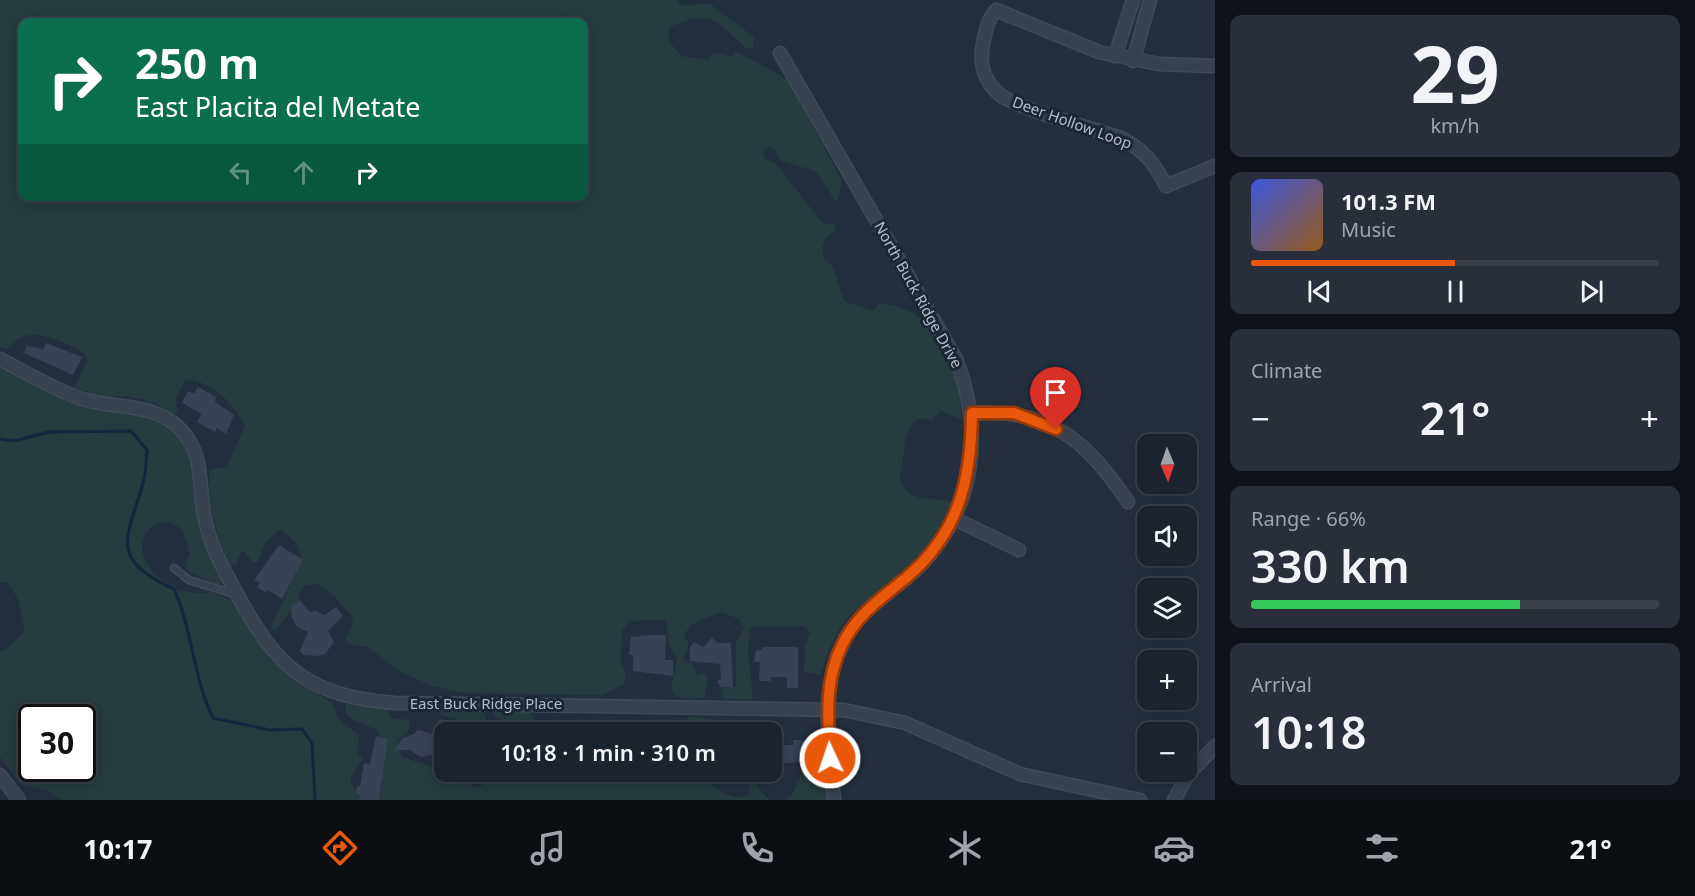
<!DOCTYPE html>
<html lang="en">
<head>
<meta charset="utf-8">
<style>
	:root { --surface:#1b232e; --page:#282f3a; --text:#f1f3f6; --muted:#a0a4aa; --line:#39404a; --accent:#ea580c }
	body { margin:0; font-family:"Noto Sans",sans-serif; background:var(--page); color:var(--text); height:100vh; display:flex; flex-direction:column; font-size:22px; white-space:nowrap }
	* { box-sizing:border-box; margin:0 }
	p { font-size:20px; color:var(--muted) }
	.icon { flex:none; width:33px; height:33px; fill:none; stroke:currentColor; stroke-width:2; stroke-linecap:round; stroke-linejoin:round }
	.map { position:relative; flex:1; overflow:hidden }
	.side { display:flex; flex-direction:column; gap:15px; padding:15px; background:#0f1319; width:480px }
	.side>* { flex:none }
	.top-card { position:absolute; left:18px; top:18px; width:570px; height:183px; border-radius:12px; box-shadow:0 3px 15px #0003,0 0 0 2px var(--line); background:#0b6e4f; color:#fff; overflow:hidden }
	.needle { width:39px; rotate:178deg }
	.buttons { position:absolute; left:1137px; top:434px; display:grid; gap:12px }
	.buttons a { display:grid; place-items:center; width:60px; height:60px; border-radius:12px; background:var(--surface); box-shadow:0 3px 15px #0003,0 0 0 2px var(--line); font-size:30px }
	.speed { position:absolute; left:18px; top:704px; display:flex; gap:12px; font-size:30px; font-weight:700; text-align:center }
	.speed>* { display:grid; place-content:center; width:78px; height:78px; border-radius:50%; background:var(--surface); box-shadow:0 3px 15px #0003,0 0 0 2px var(--line); line-height:1 }
	.speed .limit { border:3px solid #111; border-radius:9px; background:#fff; color:#111 }
	.pin { position:absolute; display:grid; place-items:center; width:51px; height:51px; color:#fff; margin:-62px -26px; border-radius:50% 50% 50% 0; rotate:-45deg; box-shadow:0 0 6px #0007 }
	.pin .icon { rotate:45deg }
	.me { position:absolute; width:66px; margin:-33px; rotate:357deg; stroke-linejoin:round; filter:drop-shadow(0 0 4px #0008) }
	.turn { display:flex; align-items:center; gap:21px; height:126px; padding:0 18px; font-size:27px }
	.turn .icon { width:78px; height:78px; stroke-width:2.5 }
	.turn b { display:block; font-size:42px; line-height:51px }
	.lanes { display:flex; align-items:center; height:57px; padding:0 18px; background:#0003; justify-content:center; gap:30px; direction:ltr }
	.lanes .off { opacity:.35 }
	.big { font-size:45px; font-weight:600; line-height:1.1 }
	.side .tile { flex:1; display:flex; flex-direction:column; justify-content:center; gap:9px; min-width:0; padding:0 21px; border-radius:12px; background:var(--page) }
	.side .dial { align-items:center; gap:0 }
	.dial b { font-size:78px; line-height:1 }
	.song { display:flex; align-items:center; gap:18px }
	.cover { width:72px; height:72px; border-radius:9px; background:linear-gradient(135deg,hsl(230 70% 55%),hsl(30 70% 35%)) }
	.played { height:6px; border-radius:3px; background:linear-gradient(90deg,var(--accent) 50%,var(--line) 50%) }
	.keys { display:flex; justify-content:space-around; direction:ltr }
	.heat { display:flex; justify-content:space-between; align-items:center; font-size:33px; direction:ltr }
	.charge { height:9px; border-radius:4px; background:linear-gradient(90deg,#34c759 66%,var(--line) 0) }
	.trip { position:absolute; left:434px; top:722px; width:348px; height:60px; border-radius:12px; background:var(--surface); box-shadow:0 3px 15px #0003,0 0 0 2px var(--line); font-weight:600; line-height:60px; text-align:center }
	.tab-bar { display:flex; height:96px; justify-content:space-around; align-items:center; background:#0b0e12; color:var(--muted) }
	.tab-bar .icon { width:42px; height:42px }
	.tab-bar .current { color:var(--accent) }
	.tab-bar b { font-size:27px; color:var(--text) }
	main { display:flex; flex:1; min-height:0 }
	.map>svg:first-child { display:block }
	.green { fill:#263c3f; fill-rule:evenodd }
	.lines { fill:none; stroke-linecap:round; stroke-linejoin:round }
	.stream { stroke:#17263c; stroke-width:3 }
	.building { fill:#364354 }
	.lane-casing { stroke:#414a57; stroke-width:9 }
	.street-casing { stroke:#414a57; stroke-width:15 }
	.lane { stroke:#38414e; stroke-width:6 }
	.street { stroke:#38414e; stroke-width:12 }
	.route-casing { stroke:#983908; stroke-width:15 }
	.route { stroke:#ea580c; stroke-width:10 }
	.labels { text-anchor:middle; stroke-width:6; stroke-linejoin:round; paint-order:stroke }
	.street-label { font-size:15px; fill:#b4bcc9; stroke:#1d2633 }
</style>
</head>
<body>
<main>
<div class="map">
<svg width="1215" height="800" viewBox="0 0 1215 800">
	<rect width="100%" height="100%" fill="#242f3e"/>
	<!-- green -->
	<g class="green">
		<path d="M0,0H678L680,5L710,4L754,37L753,47L748,49C715,23 715,7 670,27L668,40L681,56L708,60L713,52L731,57L736,51L788,80L842,181L837,203L815,171L781,161L776,151L769,147L763,151L765,158L778,166L822,223L835,224L836,230L825,238L822,250L825,260L833,266L844,301L873,311L878,304C934,302 960,371 962,419L941,411L932,420L918,419C900,433 906,459 899,480C914,505 927,496 953,502C943,530 925,553 903,573C883,591 859,603 843,624C832,639 826,658 821,675L804,672L805,646L810,632L804,626L751,627L748,648L753,699H723L721,687H736V642L744,628L739,619L721,612L690,625L684,636L689,643L683,659L694,667L697,676L703,673L708,676L705,697L691,699L676,696L671,690L677,658L668,643L666,620L631,621L622,631L621,662L626,673L623,685L601,695L463,693L433,686L400,672L368,647L349,644L345,639L353,626L352,616L335,597L318,584L305,585L299,593L300,601L274,631L271,627L302,560L297,544L281,529L264,544L259,561L253,562L242,550L236,565L229,564C217,536 205,501 210,470L227,466L245,426C233,403 213,382 186,379L175,400L178,412L172,414C142,387 104,404 75,387L87,361L86,355C71,345 40,329 23,337C17,339 12,345 7,349L0,348ZM22,22H584V196H22Z"/>
		<path d="M0,365L156,420C206,452 188,476 199,526C204,545 215,564 223,582L217,585L186,570L185,564L190,554C188,548 186,538 183,532C163,502 111,545 168,585C178,592 193,592 205,594L207,591L233,601L270,660L333,704L337,716L344,724L359,735L357,755L363,757L351,777V784L356,790V794L360,795L359,800H62L50,792L21,785L0,757V651H3L25,632L17,597L7,582L0,583ZM32,717H82V768H32Z"/>
		<path d="M346,703L388,709L391,718L410,720L409,730L397,741L402,757L430,766L435,771L440,769L444,755V771H458L463,782H469L473,788L483,785L489,771C498,771 510,769 518,771C539,777 546,783 568,771H705V779C718,789 730,800 747,796L750,789V771H755L757,786L769,800H379L383,782L381,781L379,730C366,726 357,723 346,714Z"/>
		<polygon points="440,709 481,711 486,716 485,728 479,731 470,726 464,731 461,728 458,732 452,732 456,719 439,715"/>
		<polygon points="500,710 529,712 541,732 509,732 511,727 493,715 493,711"/>
		<polygon points="688,716 720,720 719,732 687,732"/>
		<polygon points="821,748 825,750 828,800 785,800 791,796 815,750"/>
	</g>
	<g class="lines">
		<!-- stream -->
		<path class="stream" d="M0,439L14,441L49,432L131,431L147,450C146,461 146,473 143,483C127,539 108,559 174,589C193,631 193,678 213,718L270,730L302,729L312,743L315,800"/>
	</g>
	<!-- building -->
	<g class="building">
		<polygon points="46,343 82,357 73,375 24,353 27,346 43,349"/>
		<polygon points="198,387 216,397 215,402 234,415 226,434 217,428 215,432 197,422 202,414 182,403 188,391 194,394"/>
		<polygon points="279,545 303,560 282,599 268,590 266,593 257,587 260,583 254,580"/>
		<polygon points="300,601 310,612 316,611 324,615 336,607 343,616 328,631 334,642 325,654 317,656 303,655 300,651 308,632 297,627 291,616 292,606"/>
		<polygon points="651,635 666,635 665,660 673,660 673,676 633,671 633,655 629,655 631,637"/>
		<polygon points="712,638 717,643 731,643 733,687 721,687 717,682 721,678 720,664 690,661 690,647 694,642 703,647"/>
		<polygon points="762,647 798,647 798,688 787,688 787,677 772,677 770,681 759,681 760,662 754,662 755,653 757,650 762,650"/>
		<polygon points="440,719 451,723 447,732 444,732 442,743 437,744 432,755 421,757 410,750 394,750 403,738 414,734 418,730 433,734"/>
		<polygon points="376,736 388,739 379,800 359,800 360,795 356,794 357,786 360,786 364,763 370,764"/>
		<polygon points="793,740 803,740 806,762 771,764 771,745 793,745"/>
	</g>
	<g class="lines">
		<defs>
			<polyline id="lane" points="174,568 189,580 237,595"/>
			<g id="street">
				<path d="M780,53L956,359C983,430 977,505 923,563C895,593 859,606 841,647C820,695 829,749 834,800"/>
				<polyline points="1115,56 1133,0"/>
				<polyline points="1133,61 1150,0"/>
				<path d="M1215,66L1159,64L1099,52L996,10C987,20 986,31 983,44C979,63 984,81 999,94C1017,109 1095,129 1121,138C1144,150 1155,164 1166,186L1215,166"/>
				<path d="M0,359C27,373 53,389 82,399C115,409 154,402 180,429C205,454 198,483 204,515C209,543 223,569 237,594C277,669 309,696 395,703L844,710L905,723L1020,774L1140,800"/>
				<path d="M972,413C1050,408 1087,441 1128,502"/>
				<polyline points="955,519 1019,550"/>
				<polyline points="0,775 19,800"/>
				<polyline points="1174,800 1187,776 1215,746"/>
			</g>
		</defs>
		<!-- lane casing -->
		<use href="#lane" class="lane-casing"/>
		<!-- street casing -->
		<use href="#street" class="street-casing"/>
		<!-- lane -->
		<use href="#lane" class="lane"/>
		<!-- street -->
		<use href="#street" class="street"/>
	</g>
	<g class="lines">
		<defs>
			<path id="route" d="M830,758C828,719 824,682 842,645C857,614 882,598 907,577C960,532 971,478 972,413H1014L1056,429"/>
		</defs>
		<!-- route casing -->
		<use href="#route" class="route-casing"/>
		<!-- route -->
		<use href="#route" class="route"/>
	</g>
	<g class="labels">
		<!-- street labels -->
		<g class="street-label">
			<text transform="translate(1072 123) rotate(20)" y="5">Deer Hollow Loop</text>
			<text transform="translate(918 295) rotate(61)" y="5">North Buck Ridge Drive</text>
			<text x="486" y="709">East Buck Ridge Place</text>
		</g>
	</g>
</svg>
<div class="buttons">
<a><svg class="needle" viewBox="-14 -14 28 28"><path d="M0-13l5 13h-10z" fill="#e53935"/><path d="M0 13l5-13h-10z" fill="#a0a4aa"/></svg></a>
<a><svg class="icon" aria-label="sound" viewBox="0 0 24 24"><path d="M4 9h4l5-4v14l-5-4H4zM17 9q2 3 0 6"/></svg></a>
<a><svg class="icon" aria-label="layers" viewBox="0 0 24 24"><path d="M12 4l9 5-9 5-9-5zM3 14l9 5 9-5"/></svg></a>
<a>+</a>
<a>−</a>
</div>
<div class="speed"><div class="limit">30</div></div>
<div class="pin" style="left:1056px;top:429px;background:#d93025"><svg class="icon" aria-label="arrive" viewBox="0 0 24 24"><path d="M6 21V4h12l-3 4 3 4H6"/></svg></div>
<svg class="me" style="left:830px;top:758px" viewBox="-20 -20 40 40"><circle r="17" fill="#ea580c" stroke="#fff" stroke-width="3"/><path d="M0-11L8 9 0 5-8 9z" fill="#fff"/></svg>
<div class="trip">10:18 · 1 min · 310 m</div>
<div class="top-card">
<div class="turn"><svg class="icon" aria-label="right" viewBox="0 0 24 24"><path d="M7 20v-9h11M14 6l5 5-5 5"/></svg><div><b>250 m</b>East Placita del Metate</div></div>
<div class="lanes"><svg class="icon off" aria-label="left" viewBox="0 0 24 24"><path d="M17 20v-9H6M10 6l-5 5 5 5"/></svg><svg class="icon off" aria-label="ahead" viewBox="0 0 24 24"><path d="M12 20V5M6 11l6-6 6 6"/></svg><svg class="icon" aria-label="right" viewBox="0 0 24 24"><path d="M7 20v-9h11M14 6l5 5-5 5"/></svg></div>
</div>
</div>
<section class="side">
<div class="tile dial"><b>29</b><p>km/h</p></div>
<div class="tile">
<div class="song"><i class="cover"></i><div><b>101.3 FM</b><p>Music</p></div></div>
<div class="played"></div>
<div class="keys"><svg class="icon" aria-label="previous" viewBox="0 0 24 24"><path d="M18 5L8 12l10 7zM5 5v14"/></svg><svg class="icon" aria-label="pause" viewBox="0 0 24 24"><path d="M8 5v14M16 5v14"/></svg><svg class="icon" aria-label="next" viewBox="0 0 24 24"><path d="M6 5l10 7-10 7zM19 5v14"/></svg></div>
</div>
<div class="tile"><p>Climate</p>
<div class="heat"><a>−</a><b class="big">21°</b><a>+</a></div>
</div>
<div class="tile"><p>Range · 66%</p><b class="big">330 km</b><div class="charge"></div></div>
<div class="tile"><p>Arrival</p><b class="big">10:18</b></div>
</section>
</main>
<nav class="tab-bar">
<b>10:17</b>
<svg class="icon current" aria-label="directions" viewBox="0 0 24 24"><path d="M12 3l9 9-9 9-9-9zM9 14v-3h6M13 9l2 2-2 2"/></svg>
<svg class="icon" aria-label="music" viewBox="0 0 24 24"><path d="M9 18V5l10-2v13"/><circle cx="6" cy="18" r="3"/><circle cx="16" cy="16" r="3"/></svg>
<svg class="icon" aria-label="phone" viewBox="0 0 24 24"><path d="M5 4h4l2 5-3 2q2 4 5 5l2-3 5 2v4C11 20 4 13 5 4z"/></svg>
<svg class="icon" aria-label="climate" viewBox="0 0 24 24"><path d="M12 3v18M4 7l16 10M4 17L20 7"/></svg>
<svg class="icon" aria-label="car" viewBox="0 0 24 24"><path d="M5 17H2v-5l4-1 3-4h7l3 4 3 1v5h-3M9 17h6M6 11h13"/><circle cx="7" cy="17" r="2"/><circle cx="17" cy="17" r="2"/></svg>
<svg class="icon" aria-label="filters" viewBox="0 0 24 24"><path d="M4 7h16M4 17h16"/><circle cx="9" cy="7" r="2"/><circle cx="15" cy="17" r="2"/></svg>
<b>21°</b>
</nav>
</body>
</html>
